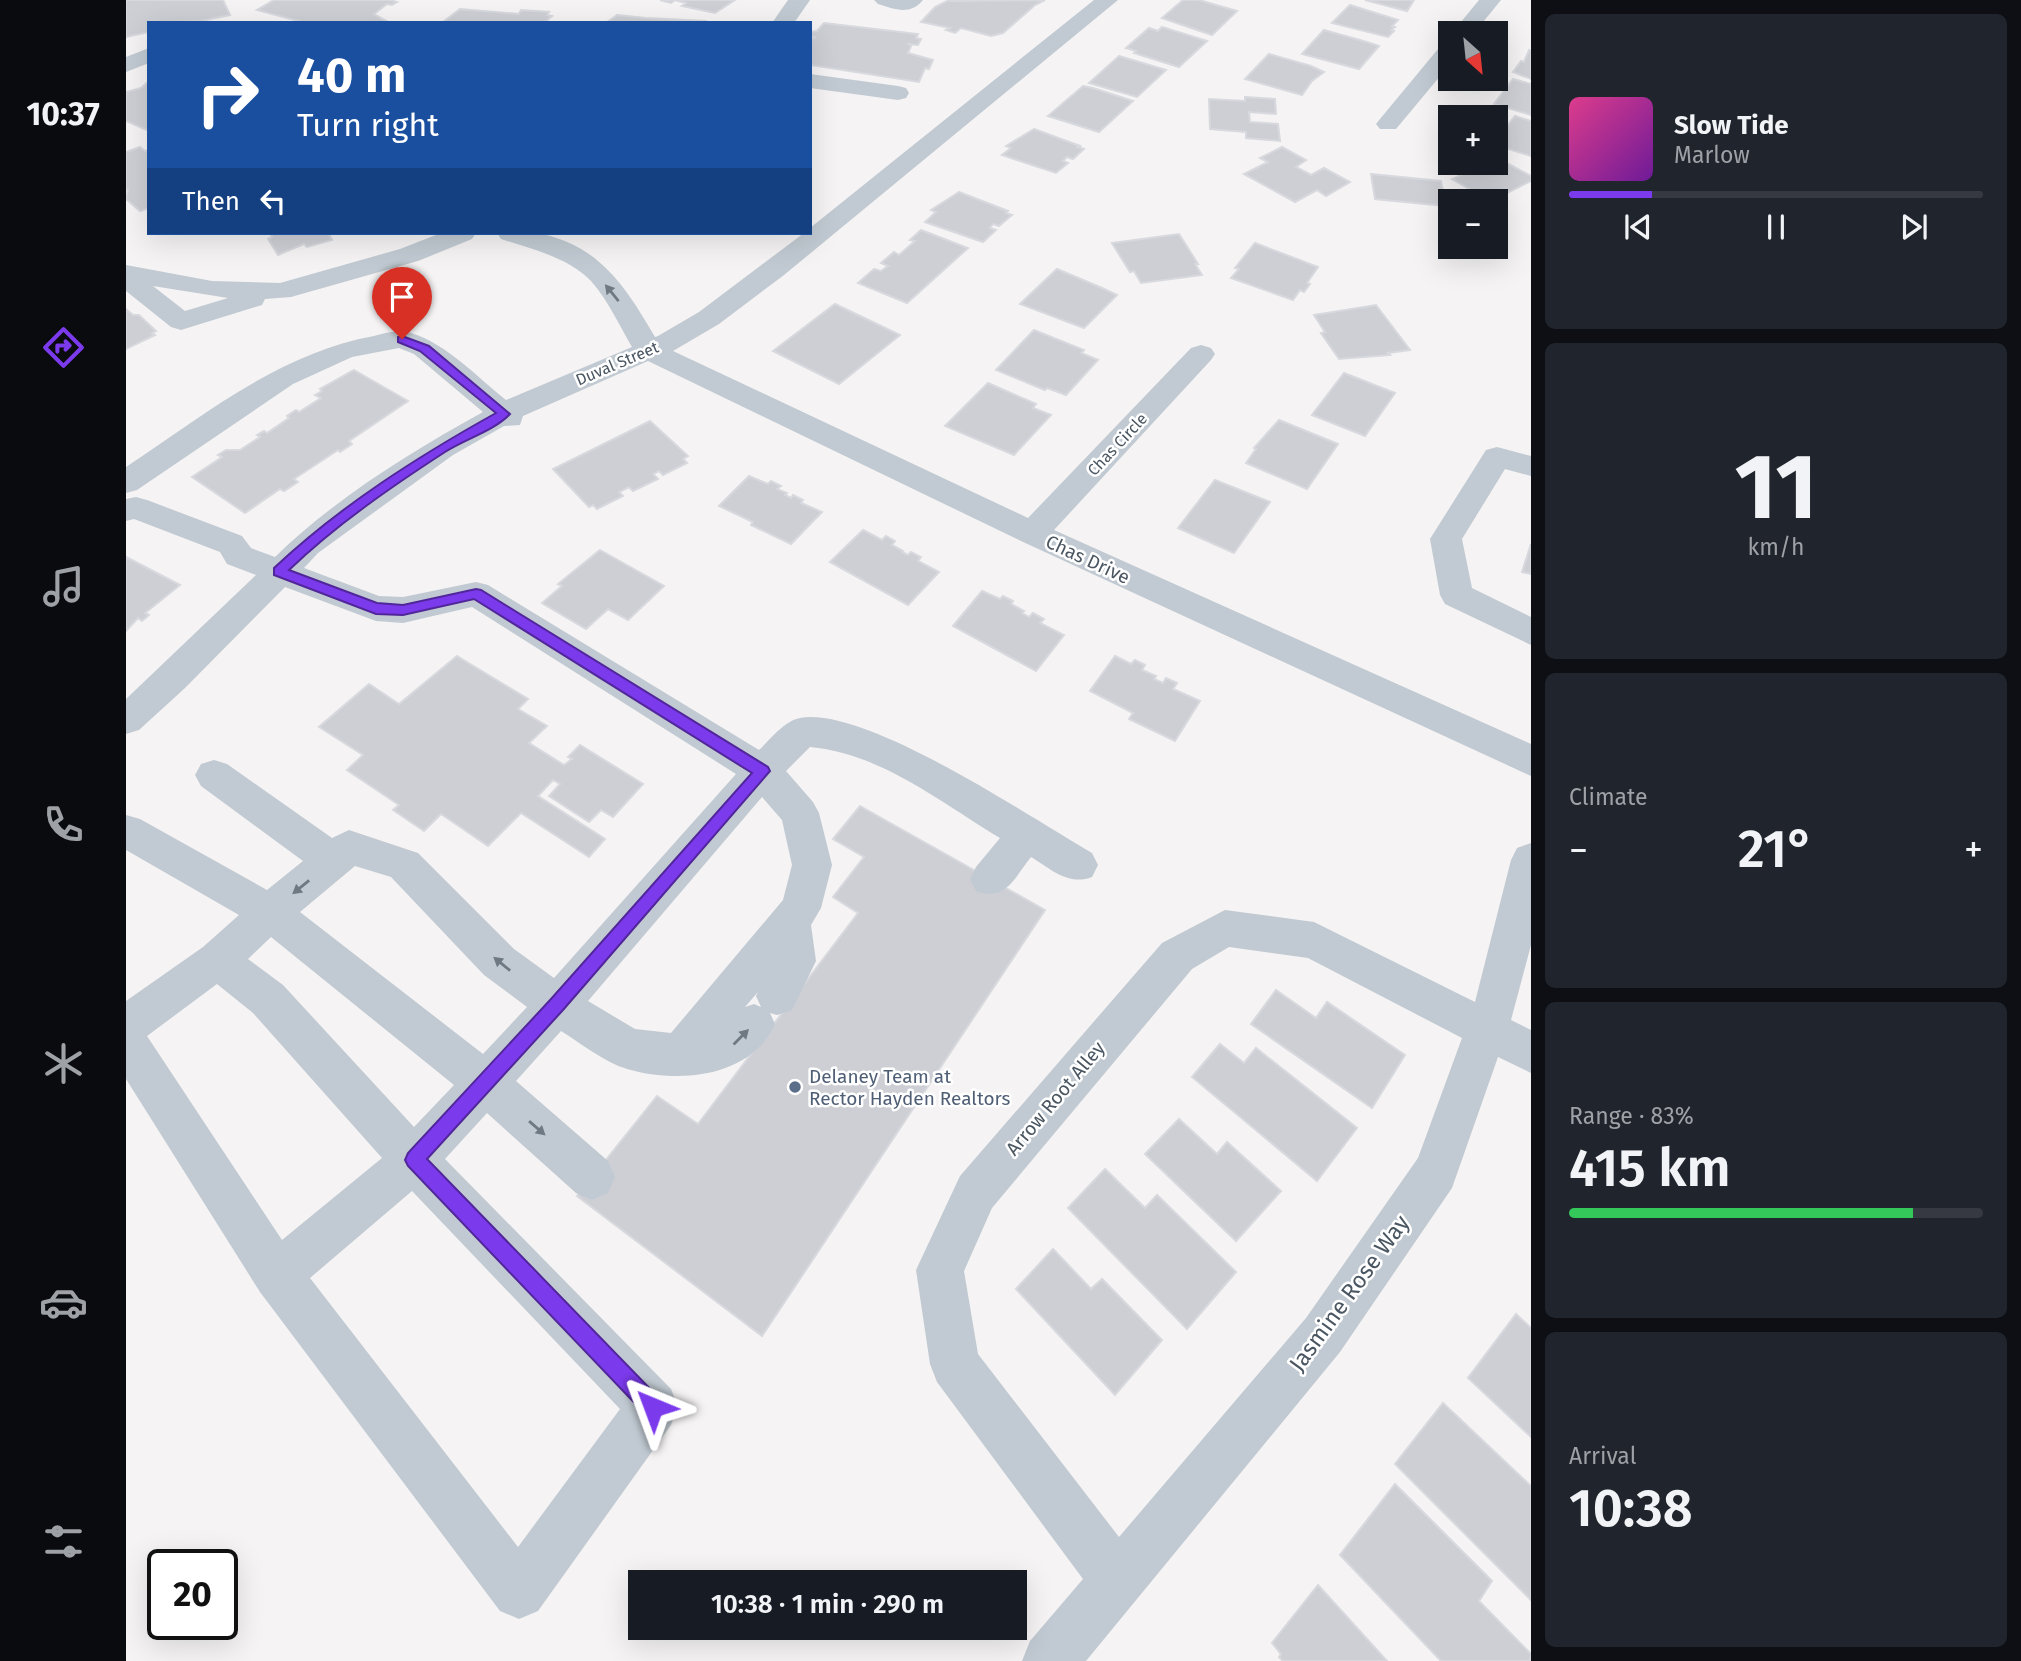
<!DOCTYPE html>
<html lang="en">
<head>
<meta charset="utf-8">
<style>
	:root { --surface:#171b24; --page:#20242c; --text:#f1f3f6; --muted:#9ea1a6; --line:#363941; --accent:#7c3aed }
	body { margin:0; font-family:"Fira Sans",sans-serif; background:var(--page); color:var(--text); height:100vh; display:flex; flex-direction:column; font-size:26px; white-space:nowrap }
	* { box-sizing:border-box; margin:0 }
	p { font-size:23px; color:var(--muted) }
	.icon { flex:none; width:38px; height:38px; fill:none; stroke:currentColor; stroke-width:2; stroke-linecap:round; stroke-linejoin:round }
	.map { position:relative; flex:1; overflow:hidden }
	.sheet { display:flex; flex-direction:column; gap:14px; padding:14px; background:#0d0f14; width:490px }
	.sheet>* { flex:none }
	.guide { position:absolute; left:21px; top:21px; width:665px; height:214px; border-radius:0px; box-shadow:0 7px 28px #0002; background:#1a4fa0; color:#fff; overflow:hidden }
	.needle { width:46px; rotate:153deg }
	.fabs { position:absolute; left:1312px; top:21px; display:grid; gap:14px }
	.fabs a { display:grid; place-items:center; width:70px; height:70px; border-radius:0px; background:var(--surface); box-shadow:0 7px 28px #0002; font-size:35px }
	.speed { position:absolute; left:21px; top:1549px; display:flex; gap:14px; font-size:35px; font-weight:700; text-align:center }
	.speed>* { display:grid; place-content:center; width:91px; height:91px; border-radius:50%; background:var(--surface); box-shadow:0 7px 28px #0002; line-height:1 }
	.speed .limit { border:4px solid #111; border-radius:10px; background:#fff; color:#111 }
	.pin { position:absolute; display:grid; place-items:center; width:60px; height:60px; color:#fff; margin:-72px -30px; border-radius:50% 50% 50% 0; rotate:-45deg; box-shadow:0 0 7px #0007 }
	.pin .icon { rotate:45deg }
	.me { position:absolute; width:77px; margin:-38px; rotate:316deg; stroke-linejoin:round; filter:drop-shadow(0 0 5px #0008) }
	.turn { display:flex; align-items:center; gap:24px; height:147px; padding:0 35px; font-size:32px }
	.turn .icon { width:91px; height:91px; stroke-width:2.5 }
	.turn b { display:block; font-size:49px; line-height:60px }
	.then { display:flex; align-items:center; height:66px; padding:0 35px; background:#0003; gap:14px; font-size:26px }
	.big { font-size:52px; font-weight:600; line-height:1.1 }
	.sheet .card { flex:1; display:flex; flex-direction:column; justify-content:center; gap:10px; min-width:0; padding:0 24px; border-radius:10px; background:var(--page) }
	.sheet .dial { align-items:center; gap:0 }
	.dial b { font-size:91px; line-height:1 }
	.song { display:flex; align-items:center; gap:21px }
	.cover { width:84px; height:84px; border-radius:10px; background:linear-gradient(135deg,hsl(330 70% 55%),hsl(280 70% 35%)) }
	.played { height:7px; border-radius:4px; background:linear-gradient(90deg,var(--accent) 20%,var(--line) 20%) }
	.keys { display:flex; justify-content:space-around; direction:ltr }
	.heat { display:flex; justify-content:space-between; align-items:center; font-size:38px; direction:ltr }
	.charge { height:10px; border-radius:5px; background:linear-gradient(90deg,#34c759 83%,var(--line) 0) }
	.trip { position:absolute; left:502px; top:1570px; width:399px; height:70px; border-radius:0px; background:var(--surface); box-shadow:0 7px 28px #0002; font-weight:600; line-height:70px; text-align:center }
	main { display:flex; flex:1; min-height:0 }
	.tab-bar { display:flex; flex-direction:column; width:126px; justify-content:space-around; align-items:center; background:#090b0e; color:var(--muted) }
	.tab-bar .icon { width:49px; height:49px }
	.tab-bar .current { color:var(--accent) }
	.tab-bar b { font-size:32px; color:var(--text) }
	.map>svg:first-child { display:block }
	.building { fill:#cdcfd5; stroke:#d7d9de; stroke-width:2 }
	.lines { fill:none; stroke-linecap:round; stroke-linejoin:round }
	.minor { fill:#c1cad2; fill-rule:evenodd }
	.oneway { fill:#6e7983 }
	.route { fill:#7c3aed; stroke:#51269a; stroke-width:2 }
	.service-dot { fill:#5c6f8a; stroke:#fff; stroke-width:2.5 }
	.labels { text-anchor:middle; stroke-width:5; stroke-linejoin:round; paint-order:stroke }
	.far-street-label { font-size:16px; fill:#4a5661; stroke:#fff }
	.street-label { font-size:19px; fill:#4a5661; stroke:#fff }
	.service-label { font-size:19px; fill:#4e5e75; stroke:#fff; text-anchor:start }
	.near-street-label { font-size:23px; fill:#4a5661; stroke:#fff }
</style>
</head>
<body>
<main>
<nav class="tab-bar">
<b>10:37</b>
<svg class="icon current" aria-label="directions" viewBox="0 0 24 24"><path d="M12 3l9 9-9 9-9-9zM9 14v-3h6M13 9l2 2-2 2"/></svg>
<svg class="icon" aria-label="music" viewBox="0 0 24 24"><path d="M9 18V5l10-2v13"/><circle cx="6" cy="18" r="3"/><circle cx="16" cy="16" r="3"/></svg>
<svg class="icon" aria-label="phone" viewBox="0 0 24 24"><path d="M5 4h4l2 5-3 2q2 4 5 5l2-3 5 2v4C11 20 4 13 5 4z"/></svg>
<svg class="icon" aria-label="climate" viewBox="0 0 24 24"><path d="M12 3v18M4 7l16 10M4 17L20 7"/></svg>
<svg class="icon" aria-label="car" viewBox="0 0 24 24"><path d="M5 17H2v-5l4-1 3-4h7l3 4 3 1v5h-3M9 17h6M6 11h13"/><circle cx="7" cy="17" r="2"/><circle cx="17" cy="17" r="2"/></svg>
<svg class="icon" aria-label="filters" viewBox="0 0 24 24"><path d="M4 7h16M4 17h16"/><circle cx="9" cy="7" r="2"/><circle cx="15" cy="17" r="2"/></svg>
</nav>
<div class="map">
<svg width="1405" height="1661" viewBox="0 0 1405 1661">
	<rect width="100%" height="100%" fill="#f5f3f3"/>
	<!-- building -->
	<g class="building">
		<polygon points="0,0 97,0 104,15 75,21 23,23 23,32 0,37"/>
		<polygon points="148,0 264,0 271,2 266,5 261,4 248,14 264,23 180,23 131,10"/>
		<polygon points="534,0 609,0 589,13 556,6 560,3 549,0 545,3"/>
		<polygon points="823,0 825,1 919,0 909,5 877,33 865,36 835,28 829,33 820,30 824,28 795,22 809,7"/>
		<polygon points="1057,0 1073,0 1111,11 1086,35 1036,18"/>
		<polygon points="1239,0 1288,0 1281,11"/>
		<polygon points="1224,5 1272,20 1266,26 1269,27 1265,30 1268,31 1262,37 1206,23"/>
		<polygon points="334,9 393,14 395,10 423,12 421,15 426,16 418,23 317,22"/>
		<polygon points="491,15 520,18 581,21 480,23"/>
		<polygon points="698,23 792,34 790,38 795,39 792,45 783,44 785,46 782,53 807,60 803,69 799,68 793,82 684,65 684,39 690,37 684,36 684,32 691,31"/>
		<polygon points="1036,27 1081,41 1053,67 1008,53 1010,51 1000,48 1023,28 1032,31"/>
		<polygon points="1198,30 1241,42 1253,46 1233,69 1176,54"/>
		<polygon points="1403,50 1405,51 1405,79 1387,72 1395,61 1398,62"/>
		<polygon points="1143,54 1185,66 1198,72 1186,81 1176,95 1119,79"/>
		<polygon points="993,56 1040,70 1011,97 963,83"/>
		<polygon points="1387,79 1405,84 1405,115 1368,104"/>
		<polygon points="23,81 23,131 0,121 0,92 15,88"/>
		<polygon points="957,86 967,88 1007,101 973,132 922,116"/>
		<polygon points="1119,97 1149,99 1150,114 1123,112 1124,122 1152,124 1154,141 1120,138 1120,132 1084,129 1083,99 1119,101"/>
		<polygon points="1389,116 1405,121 1405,156 1370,145 1370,140"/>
		<polygon points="908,129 954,146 952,147 958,149 947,159 941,157 937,161 942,163 930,173 876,155 885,148 880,146"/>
		<polygon points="14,147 19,151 23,150 23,208 14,211 0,199 2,190 0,188 0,152"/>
		<polygon points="1156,147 1180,160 1170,167 1185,175 1198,168 1224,182 1200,196 1191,190 1169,202 1118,174 1142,162 1134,158"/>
		<polygon points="1371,158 1405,176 1405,181 1365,201 1326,179 1362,163 1370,163"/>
		<polygon points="1245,174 1315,181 1320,206 1249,199"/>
		<polygon points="833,192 882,211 880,213 886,215 873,226 867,224 864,228 870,230 857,242 799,222 810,212 805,210"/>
		<polygon points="795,230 842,248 781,303 732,283 748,269 755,271 762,266 755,263 768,252 773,255 789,241 784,240"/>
		<polygon points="144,233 210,233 203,235 206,240 181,247 178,244 152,255 142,239 146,237"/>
		<polygon points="1053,234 1072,264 1069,264 1076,275 1015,283 1008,271 1004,272 986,243"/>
		<polygon points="1129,243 1192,267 1181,283 1184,284 1178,292 1174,290 1167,300 1105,278 1113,269 1109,268"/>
		<polygon points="931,269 976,288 991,295 958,328 894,304"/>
		<polygon points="709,304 774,335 713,384 647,351"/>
		<polygon points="1250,305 1284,350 1262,353 1264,355 1213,359 1195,333 1199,332 1188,315"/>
		<polygon points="0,309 7,315 13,315 30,331 26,333 29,335 0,349"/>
		<polygon points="908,330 958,350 955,353 972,360 940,395 921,388 919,390 870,370"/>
		<polygon points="228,370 282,401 223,441 226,444 214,452 212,450 168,479 172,482 158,491 154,489 119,513 66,477 96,457 92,455 100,450 114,450 134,437 131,435 138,431 141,433 163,418 161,416 170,410 173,412 195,398 189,395 196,391 194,389"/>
		<polygon points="1218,373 1269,393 1239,436 1186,415"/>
		<polygon points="862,383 910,404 907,408 925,415 888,455 819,426"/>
		<polygon points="1153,420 1212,444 1181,489 1120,463 1130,449 1128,448"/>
		<polygon points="524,421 562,456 557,459 561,463 537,475 533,471 527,474 532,479 507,491 503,487 493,492 497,496 471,509 467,505 463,507 427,469"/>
		<polygon points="623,476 642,484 645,481 655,486 651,489 661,493 659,495 665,498 667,495 677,500 675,503 696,512 665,544 625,525 627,522 593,506"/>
		<polygon points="1089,480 1144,502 1108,553 1052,528"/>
		<polygon points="737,530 756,540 760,536 769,541 766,545 777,551 776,552 782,555 785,552 795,557 792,561 813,572 782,605 704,562"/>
		<polygon points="1405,544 1405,574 1396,572"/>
		<polygon points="474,550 538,586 502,620 482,609 460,629 416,603 436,586 432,584"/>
		<polygon points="0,557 54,585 19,613 23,615 16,621 12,618 0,631"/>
		<polygon points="856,591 874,599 877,596 887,601 885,604 898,611 896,613 903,617 907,613 918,619 914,623 938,635 910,671 827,626"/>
		<polygon points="331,656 402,699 392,709 421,726 403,743 438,765 446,759 442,757 454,745 517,784 487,817 475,810 463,822 423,796 434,784 427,780 412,796 479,839 463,857 395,813 362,846 315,814 298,831 267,810 273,805 221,770 237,755 193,727 243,684 273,704"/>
		<polygon points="989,656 1005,664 1009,660 1019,665 1016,670 1030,676 1028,679 1037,683 1040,678 1051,683 1047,689 1074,701 1049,741 1003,719 1007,713 964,691"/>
		<polygon points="734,806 919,910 636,1336 451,1196 531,1096 572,1124 732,913 707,897 738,857 707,839"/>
		<polygon points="1150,990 1190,1018 1201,1002 1279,1055 1246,1108 1125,1024"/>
		<polygon points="1094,1044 1118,1063 1130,1048 1231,1128 1191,1181 1066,1077"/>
		<polygon points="1053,1119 1091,1154 1101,1142 1155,1191 1110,1241 1019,1154"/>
		<polygon points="979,1169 1019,1208 1031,1195 1110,1272 1061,1329 942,1208"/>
		<polygon points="927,1249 965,1289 976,1279 1036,1340 989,1395 890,1289"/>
		<polygon points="1390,1314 1405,1328 1405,1437 1342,1378"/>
		<polygon points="1317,1403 1405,1486 1405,1600 1269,1464"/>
		<polygon points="1269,1484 1366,1581 1353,1601 1405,1654 1404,1661 1315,1661 1214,1555"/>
		<polygon points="1192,1585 1261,1661 1157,1661 1153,1657 1155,1654 1146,1643"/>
	</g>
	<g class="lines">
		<!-- minor -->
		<g class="minor">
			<polygon points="662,0 684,0 668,23 646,23"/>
			<path d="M748,0H797C784,16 768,9 752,4Z"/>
			<path d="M968,0H992L658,275L593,324L547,351L902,518L1065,348L1075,345L1085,348L1089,354L1085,360L928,530L1405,744V776L895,541L522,361L397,416L394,425L378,426L327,455L192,553L178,568L253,596L277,597L350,582L362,585L633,750C645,739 658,721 674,718C740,706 905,818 966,853L972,865L966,877C942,886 925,869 905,857C888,878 880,902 850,891L844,879L850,867L874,838C814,802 754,753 684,747L660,771L687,802L693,813L706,865L695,908L685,925L690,961L666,1010L651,1015L644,1013L649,1024C625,1078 552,1084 501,1069C478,1062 456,1044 435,1031L390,1081L482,1161L489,1177L482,1193L466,1200L450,1193L361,1113L319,1159L545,1389L552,1407L545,1425L412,1611L393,1619L374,1611L134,1292L0,1079V1001L77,947L113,915L0,850V815L14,819L141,890L177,861L75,786L69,775L75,764L88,760L101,764L206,838L223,830L292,853L388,949L428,978L610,774L346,607L277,623L250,621L159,587L59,688L13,730L0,734V699L130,575L101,564L94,552L8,519L0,521V499L10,497L21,500L116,536L125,548L149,557C207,500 286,451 357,412L288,354L273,348L226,357L167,384L11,490L0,493V467C78,415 154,353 248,336C260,333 273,329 285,333C321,344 351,377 380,400L506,347C493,325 482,300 465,281C442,257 405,249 375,239L371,233C383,233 398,231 410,233C472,243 500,287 529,337L532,336L573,312L678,233H684V228ZM636,797L656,820L666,865L657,900L545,1033L509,1029L462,1001ZM229,866L265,877L358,975L401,1007L357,1054L174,912ZM145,937L328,1085L288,1127L157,985L122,959ZM91,984L127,1013L256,1158L156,1240L21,1036ZM632,992L630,996L635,1007L628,1004L619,1007ZM286,1191L494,1409L392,1547L184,1278Z"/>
			<polygon points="1353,0 1375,0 1348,33 1326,33"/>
			<polygon points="1325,41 1325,63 1270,129 1254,129 1250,124 1254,119 1317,43"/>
			<polygon points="23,48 23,63 0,72 0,57"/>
			<polygon points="684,74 772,86 780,88 783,93 780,98 772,100 684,88"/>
			<path d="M315,233H350L346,239L292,261L165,297L139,299L136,305L55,330L45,327L0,291V265L86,281L154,283L274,249ZM27,286L102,298L59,311Z"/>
			<polygon points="1371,447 1405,456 1405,476 1379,469 1336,539 1346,588 1405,617 1405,645 1319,604 1314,595 1304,539 1360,450"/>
			<path d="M1405,843V945L1385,1020L1405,1030V1073L1372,1057L1326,1188L1214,1352L960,1661H896L904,1641L957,1579L811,1382L804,1364L790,1270L834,1176L1036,943L1099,910L1188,922L1349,1002L1385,860L1391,848ZM1103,947L1182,958L1336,1038L1292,1158L1180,1318L993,1537L852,1354L838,1271L866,1208L1066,969Z"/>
		</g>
	</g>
	<!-- one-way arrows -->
	<defs><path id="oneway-solid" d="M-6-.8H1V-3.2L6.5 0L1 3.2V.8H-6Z" transform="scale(1.75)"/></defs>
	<g class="oneway">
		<use href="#oneway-solid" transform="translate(486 293) rotate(-129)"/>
		<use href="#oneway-solid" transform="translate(175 887) rotate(141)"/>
		<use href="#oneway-solid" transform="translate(376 964) rotate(-141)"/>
		<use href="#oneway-solid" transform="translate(615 1037) rotate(-45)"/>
		<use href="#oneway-solid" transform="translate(411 1128) rotate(41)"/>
	</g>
	<!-- route -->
	<path class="route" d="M276,336L303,346L384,414C368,431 339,439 319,452C265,487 210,525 163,570L251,603L277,605L350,589L355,590L642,767L644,771L437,1010L301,1159L535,1400L538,1407L535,1415L527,1418L520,1415L282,1166L279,1160L282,1153L425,999L626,773L348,599L277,615L250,614L148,575V568C214,506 291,457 370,413L294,351L272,342V337Z"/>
	<!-- markers -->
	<circle class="service-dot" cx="669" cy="1087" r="7"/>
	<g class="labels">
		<!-- far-street labels -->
		<g class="far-street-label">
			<text transform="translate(491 363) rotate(-23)" y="6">Duval Street</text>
			<text transform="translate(991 444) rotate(-47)" y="6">Chas Circle</text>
		</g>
		<!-- street labels -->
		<g class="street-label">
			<text transform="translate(962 559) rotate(25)" y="7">Chas Drive</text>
			<text transform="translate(929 1098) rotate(-50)" y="7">Arrow Root Alley</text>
		</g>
		<!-- service labels -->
		<g class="service-label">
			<text x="683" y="1083">Delaney Team at<tspan x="683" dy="22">Rector Hayden Realtors</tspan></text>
		</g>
		<!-- near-street labels -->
		<g class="near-street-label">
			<text transform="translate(1223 1293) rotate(-54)" y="8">Jasmine Rose Way</text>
		</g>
	</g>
</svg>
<div class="fabs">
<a><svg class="needle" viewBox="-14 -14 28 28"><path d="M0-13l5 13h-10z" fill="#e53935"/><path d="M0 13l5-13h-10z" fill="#9ea1a6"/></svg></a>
<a>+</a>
<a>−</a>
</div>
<div class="speed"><div class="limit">20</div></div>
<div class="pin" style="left:276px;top:339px;background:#d93025"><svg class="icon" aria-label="arrive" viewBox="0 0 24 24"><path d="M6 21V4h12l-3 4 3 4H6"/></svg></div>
<svg class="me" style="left:527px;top:1407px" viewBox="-20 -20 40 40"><path d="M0-17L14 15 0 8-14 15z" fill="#7c3aed" stroke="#fff" stroke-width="4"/></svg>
<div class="trip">10:38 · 1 min · 290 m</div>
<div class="guide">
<div class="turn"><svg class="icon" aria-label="right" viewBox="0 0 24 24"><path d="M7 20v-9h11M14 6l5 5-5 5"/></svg><div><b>40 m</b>Turn right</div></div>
<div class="then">Then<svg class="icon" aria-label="left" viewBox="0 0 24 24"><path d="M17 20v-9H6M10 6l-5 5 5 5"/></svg></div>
</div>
</div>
<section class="sheet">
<div class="card">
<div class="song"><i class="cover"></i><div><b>Slow Tide</b><p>Marlow</p></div></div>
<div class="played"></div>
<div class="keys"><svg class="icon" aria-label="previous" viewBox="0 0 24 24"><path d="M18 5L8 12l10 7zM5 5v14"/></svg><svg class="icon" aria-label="pause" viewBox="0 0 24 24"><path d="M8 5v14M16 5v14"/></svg><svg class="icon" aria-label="next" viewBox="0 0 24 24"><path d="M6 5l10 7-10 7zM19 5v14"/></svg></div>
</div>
<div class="card dial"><b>11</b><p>km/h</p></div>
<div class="card"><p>Climate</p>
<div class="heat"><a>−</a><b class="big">21°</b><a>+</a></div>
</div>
<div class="card"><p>Range · 83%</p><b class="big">415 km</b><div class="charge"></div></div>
<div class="card"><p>Arrival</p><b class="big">10:38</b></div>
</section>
</main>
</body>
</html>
